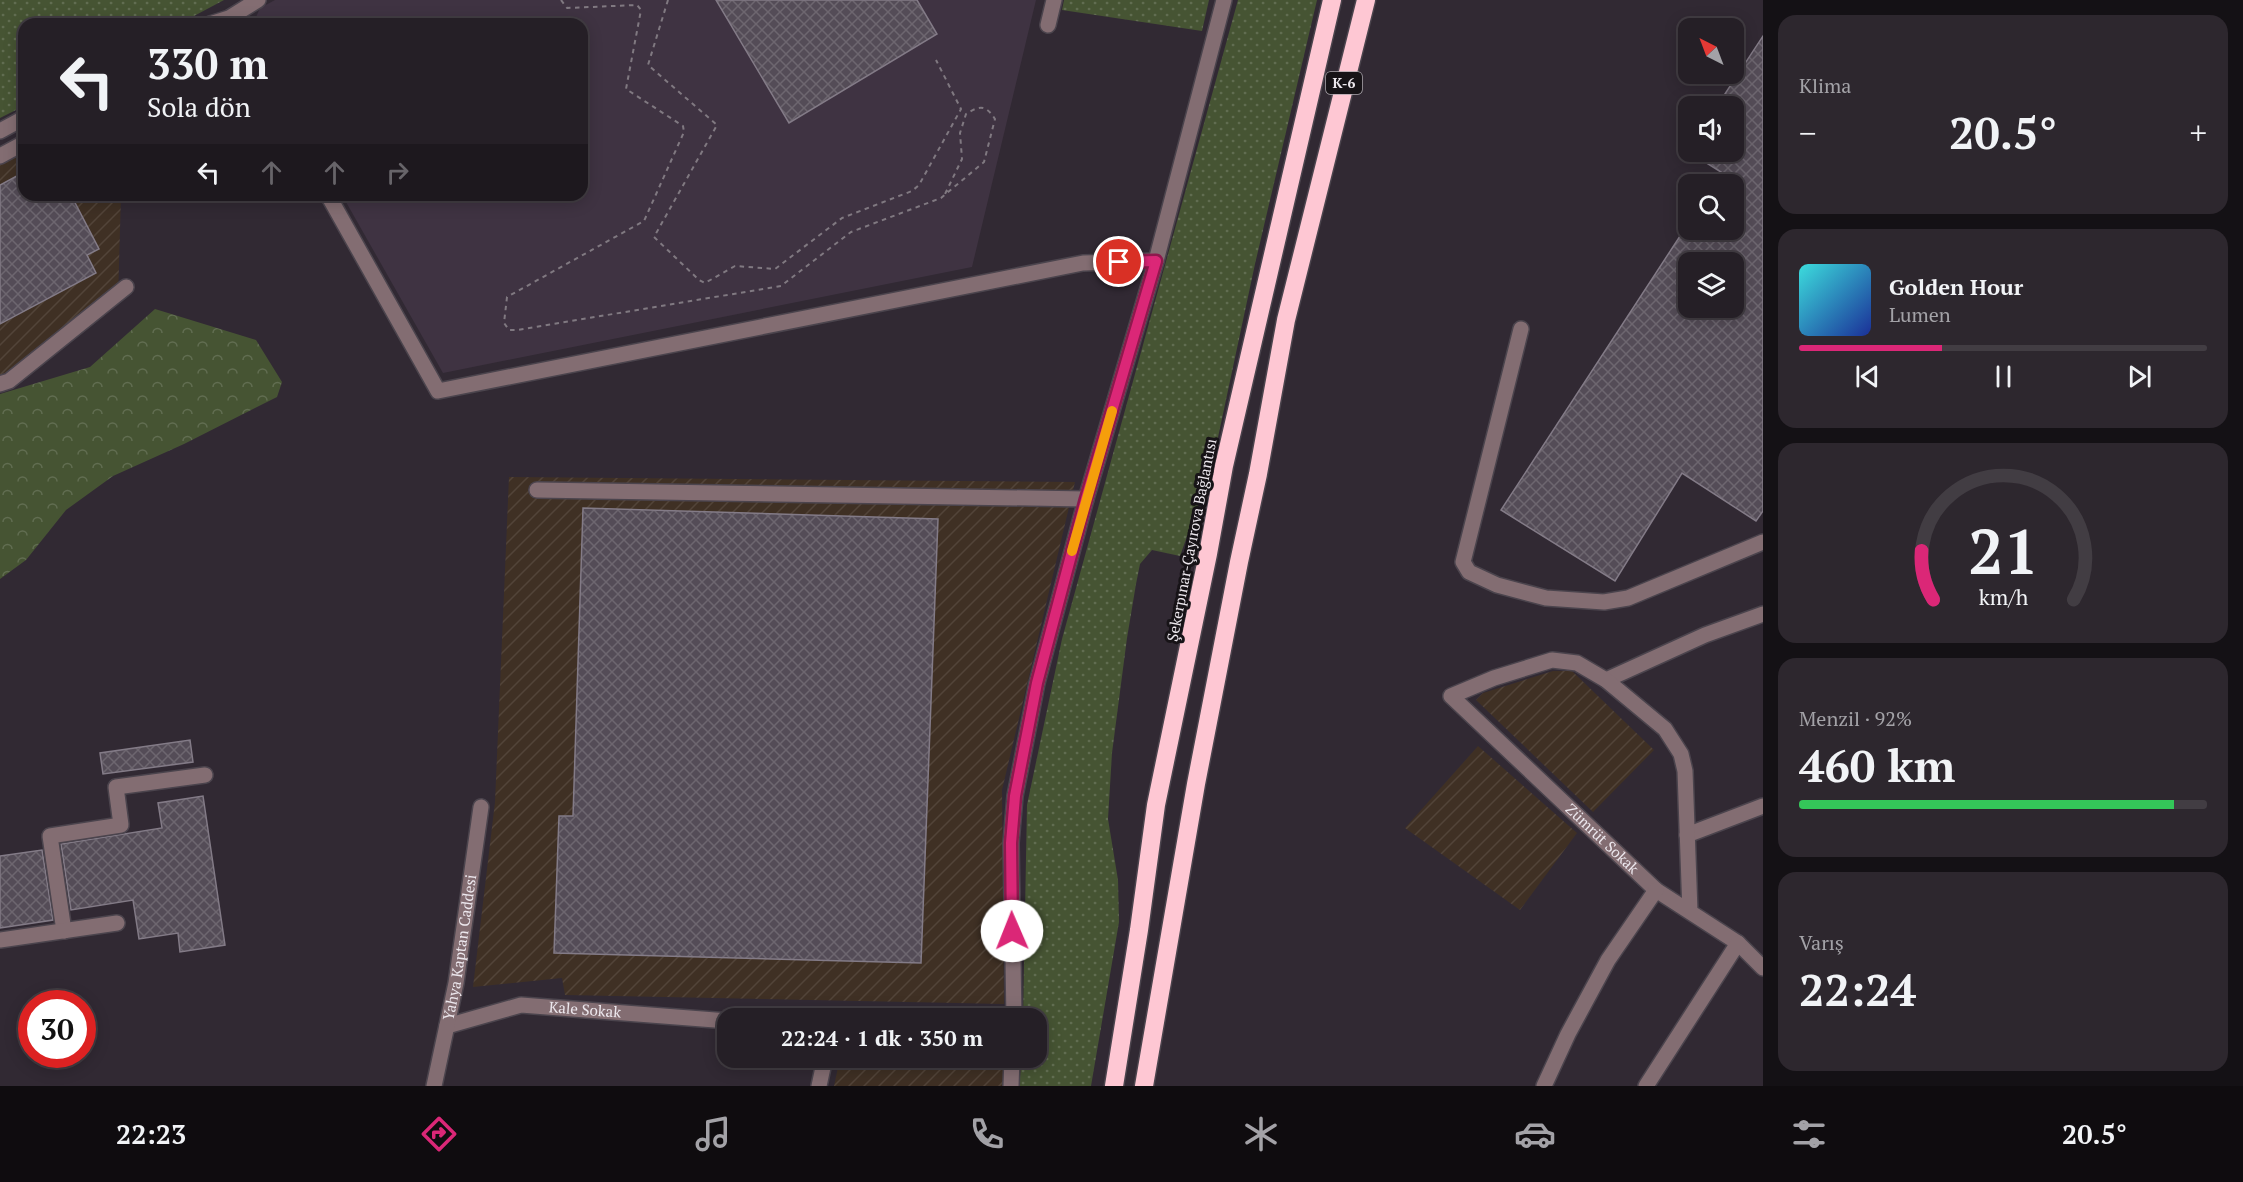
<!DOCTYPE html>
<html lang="tr">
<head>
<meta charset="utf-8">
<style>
	:root { --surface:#251f26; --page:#2d272e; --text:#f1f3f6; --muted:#a3a2a7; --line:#423d43; --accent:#db2777 }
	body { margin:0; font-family:"PT Serif",serif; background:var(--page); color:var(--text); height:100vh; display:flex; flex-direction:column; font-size:22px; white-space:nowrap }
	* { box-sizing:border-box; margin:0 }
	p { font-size:20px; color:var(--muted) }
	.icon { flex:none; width:33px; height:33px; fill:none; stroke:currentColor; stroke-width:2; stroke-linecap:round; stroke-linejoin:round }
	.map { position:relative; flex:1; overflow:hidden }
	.sheet { display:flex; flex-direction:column; gap:15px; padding:15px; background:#141115; width:480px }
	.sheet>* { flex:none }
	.guide { position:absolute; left:18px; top:18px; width:570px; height:183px; border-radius:18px; box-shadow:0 3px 15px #0003,0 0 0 2px var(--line); background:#251f26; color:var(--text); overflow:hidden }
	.needle { width:39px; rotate:318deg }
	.fabs { position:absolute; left:1678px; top:18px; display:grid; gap:12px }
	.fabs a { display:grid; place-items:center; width:66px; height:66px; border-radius:12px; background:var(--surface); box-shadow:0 3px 15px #0003,0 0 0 2px var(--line); font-size:30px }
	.speed { position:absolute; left:18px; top:990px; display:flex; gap:12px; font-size:30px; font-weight:700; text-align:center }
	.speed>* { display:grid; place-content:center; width:78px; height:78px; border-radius:50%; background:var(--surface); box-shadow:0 3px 15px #0003,0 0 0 2px var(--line); line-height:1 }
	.speed .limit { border:9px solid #d22; background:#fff; color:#111 }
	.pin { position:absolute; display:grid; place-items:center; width:51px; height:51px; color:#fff; margin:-26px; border:3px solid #fff; border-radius:50%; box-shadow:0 2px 6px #0007 }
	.me { position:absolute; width:66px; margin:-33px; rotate:359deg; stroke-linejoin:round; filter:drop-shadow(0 0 4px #0008) }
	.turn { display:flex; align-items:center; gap:21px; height:126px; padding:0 30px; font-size:27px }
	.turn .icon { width:78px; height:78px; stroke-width:2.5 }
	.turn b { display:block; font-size:42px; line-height:51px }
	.lanes { display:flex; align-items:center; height:57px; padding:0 30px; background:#0003; justify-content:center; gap:30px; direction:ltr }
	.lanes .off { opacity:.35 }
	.big { font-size:45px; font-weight:700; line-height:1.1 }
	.sheet .card { flex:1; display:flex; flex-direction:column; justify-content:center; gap:9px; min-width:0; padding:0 21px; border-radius:18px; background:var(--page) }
	.sheet .dial { align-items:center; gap:0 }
	.dial svg { height:156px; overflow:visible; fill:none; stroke:var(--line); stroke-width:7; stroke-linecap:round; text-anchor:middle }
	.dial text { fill:var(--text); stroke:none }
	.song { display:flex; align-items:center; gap:18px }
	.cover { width:72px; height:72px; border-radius:9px; background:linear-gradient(135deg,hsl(180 70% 55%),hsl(230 70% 35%)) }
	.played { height:6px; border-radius:3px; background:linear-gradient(90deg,var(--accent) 35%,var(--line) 35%) }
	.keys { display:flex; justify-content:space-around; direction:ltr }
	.heat { display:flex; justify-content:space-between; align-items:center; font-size:33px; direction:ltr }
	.charge { height:9px; border-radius:4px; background:linear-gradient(90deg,#34c759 92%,var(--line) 0) }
	.trip { position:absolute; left:717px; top:1008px; width:330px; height:60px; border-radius:18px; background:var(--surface); box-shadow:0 3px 15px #0003,0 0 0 2px var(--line); font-weight:700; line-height:60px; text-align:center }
	.tab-bar { display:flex; height:96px; justify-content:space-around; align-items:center; background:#0f0c0f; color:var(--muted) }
	.tab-bar .icon { width:42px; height:42px }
	.tab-bar .active { color:var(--accent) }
	.tab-bar b { font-size:27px; color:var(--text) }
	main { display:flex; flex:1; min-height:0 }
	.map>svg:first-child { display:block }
	.built { fill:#3f3342 }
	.industrial { fill:url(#industrial-furrows) }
	.grass { fill:url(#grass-dots) }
	.forest { fill:url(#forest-crowns) }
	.building { fill:url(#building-cross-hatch); stroke:#837b87; stroke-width:1.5; fill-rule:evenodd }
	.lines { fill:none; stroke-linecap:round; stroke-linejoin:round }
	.minor-casing { stroke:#4b444d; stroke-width:18 }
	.highway-casing { stroke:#4b444d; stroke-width:21 }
	.path { stroke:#807981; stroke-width:2; stroke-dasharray:4.5 4.5; stroke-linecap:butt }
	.minor { stroke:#836d72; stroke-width:15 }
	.highway { stroke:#fec7d3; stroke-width:18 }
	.route-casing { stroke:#8e194d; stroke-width:15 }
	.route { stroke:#db2777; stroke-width:10 }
	.slow { stroke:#f59e0b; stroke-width:10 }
	.labels { text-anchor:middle; stroke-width:6; stroke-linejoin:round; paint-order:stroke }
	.shield { fill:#171317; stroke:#aca7ad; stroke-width:1.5 }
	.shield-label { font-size:14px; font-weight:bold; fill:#ece7ed }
	.street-label { font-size:15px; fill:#ece7ed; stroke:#171317 }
</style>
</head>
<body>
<main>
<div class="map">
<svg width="1763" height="1086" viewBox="0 0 1763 1086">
	<defs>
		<pattern id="industrial-furrows" width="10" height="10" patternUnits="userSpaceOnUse" patternTransform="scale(1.5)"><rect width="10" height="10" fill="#3f3024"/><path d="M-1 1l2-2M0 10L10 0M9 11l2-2" fill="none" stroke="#524439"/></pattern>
		<pattern id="grass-dots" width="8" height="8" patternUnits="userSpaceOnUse" patternTransform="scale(1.5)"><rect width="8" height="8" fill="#465433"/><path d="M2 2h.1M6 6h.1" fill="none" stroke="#616d51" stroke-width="1.8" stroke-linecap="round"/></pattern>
		<pattern id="forest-crowns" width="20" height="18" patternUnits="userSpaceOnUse" patternTransform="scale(1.5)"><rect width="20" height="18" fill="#465433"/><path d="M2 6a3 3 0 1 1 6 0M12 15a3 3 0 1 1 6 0" fill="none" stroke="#616d51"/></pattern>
		<pattern id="building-cross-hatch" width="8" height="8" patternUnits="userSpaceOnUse" patternTransform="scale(1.5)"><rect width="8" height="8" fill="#544c57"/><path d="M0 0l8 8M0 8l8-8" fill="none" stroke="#6d666f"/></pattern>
	</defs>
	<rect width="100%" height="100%" fill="#312933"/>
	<!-- built -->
	<polygon class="built" points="275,0 1036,0 972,267 443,373 342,195 582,195 582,24 253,24 260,8"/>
	<!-- industrial -->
	<g class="industrial">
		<polygon points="24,150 24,195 121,195 118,300 0,388 0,163"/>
		<polygon points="509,477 1075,482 1002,790 1004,1004 565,995 562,978 473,987 495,802"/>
		<polygon points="1553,671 1572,671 1654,750 1593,812 1476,700 1483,693"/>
		<polygon points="1478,746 1577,833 1520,910 1405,828"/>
		<polygon points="840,1058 1022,1058 1019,1086 834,1086"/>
	</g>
	<!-- grass -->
	<g class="grass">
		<polygon points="0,0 224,0 179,24 24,24 24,106 0,118"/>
		<polygon points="1064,0 1209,0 1202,31 1062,10"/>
		<polygon points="1238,0 1317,0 1255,264 1211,470 1180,556 1152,550 1140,564 1136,584 1127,638 1112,753 1108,819 1118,880 1119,922 1091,1086 1019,1086 1022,1058 1036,1058 1036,1018 1023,1018 1027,805 1062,639"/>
	</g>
	<!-- forest -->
	<polygon class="forest" points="155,309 256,340 282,382 277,397 184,444 113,476 66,510 26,560 0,579 0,394 90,367"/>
	<!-- building -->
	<g class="building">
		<polygon points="716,0 917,0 937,34 789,123"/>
		<path d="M1763,36V511L1756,521L1682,473L1615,581L1501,510L1684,230H1734V184H1713L1721,172L1689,152H1734V106H1717ZM1689,262H1734V308H1689Z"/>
		<polygon points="24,172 24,195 71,195 99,249 87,255 96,273 0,324 0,185"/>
		<polygon points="583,508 938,519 921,963 554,953 559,816 573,816"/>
		<polygon points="190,740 193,762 103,774 100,753"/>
		<polygon points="203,796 225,945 180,952 178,933 139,939 133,900 71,910 61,844 162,828 158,803"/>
		<polygon points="42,850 53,920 0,928 0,856"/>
	</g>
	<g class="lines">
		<defs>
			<g id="minor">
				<polyline points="210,24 229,18 258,0"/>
				<polyline points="1048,25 1054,0"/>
				<polyline points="0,131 24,118"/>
				<polyline points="0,156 24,143"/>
				<polyline points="328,195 438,391 1083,263 1156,261"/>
				<polyline points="1521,329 1463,562 1469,572 1497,585 1546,598 1604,602 1628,598 1763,542"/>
				<polyline points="0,384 9,381 126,287"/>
				<polyline points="537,490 1086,499"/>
				<polyline points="1606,680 1705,635 1763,614"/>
				<polyline points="1687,835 1763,806"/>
				<path id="s1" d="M1690,912L1685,771L1681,754L1665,729L1606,680L1577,663L1552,660L1494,678L1451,696L1656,890L1738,943L1763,968"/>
				<polyline points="64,931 50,836 121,825 116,787 205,775"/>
				<polyline points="0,940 117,923"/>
				<polyline points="1014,1018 1011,843 1015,796 1037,683 1086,499 1156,261 1224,0"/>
				<path id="s2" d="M447,1026L521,1005L728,1021"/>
				<path id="s3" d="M434,1086L456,983L481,807"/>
				<polyline points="819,1086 825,1058"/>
				<polyline points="1011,1086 1012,1058"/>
				<polyline points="1544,1086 1568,1034 1608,960 1656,890"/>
				<polyline points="1646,1086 1738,943"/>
			</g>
			<g id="highway">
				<polyline points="1114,1086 1139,930 1156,805 1208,554 1224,466 1332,0"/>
				<polyline points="1144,1086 1196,784 1239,562 1258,474 1286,320 1366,0"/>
			</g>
		</defs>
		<!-- minor casing -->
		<use href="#minor" class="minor-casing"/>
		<!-- highway casing -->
		<use href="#highway" class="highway-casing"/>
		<!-- path -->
		<g class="path">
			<path d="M561,0L567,8L637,5L641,10L626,89L683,126L684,132L644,221L507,297L504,323L509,330H517L781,286L851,232L941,198L984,162L995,119C986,105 980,105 966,114L960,133L962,159L945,194"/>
			<polyline points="668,0 648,65 717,125 654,237 699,280 705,283 735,266 775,269 842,218 912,191 919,185 961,109 936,60"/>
		</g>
		<!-- minor -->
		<use href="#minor" class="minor"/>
		<!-- highway -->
		<use href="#highway" class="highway"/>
	</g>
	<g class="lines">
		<defs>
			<polyline id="route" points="1012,931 1011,843 1015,796 1037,683 1086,499 1156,261 1119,262"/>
		</defs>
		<!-- route casing -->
		<use href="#route" class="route-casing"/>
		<!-- route -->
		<use href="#route" class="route"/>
		<!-- slow -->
		<polyline class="slow" points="1072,551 1112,411"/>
	</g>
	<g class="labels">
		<!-- shield labels -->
		<rect class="shield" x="1326" y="72" width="36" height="22" rx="4.5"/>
		<g class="shield-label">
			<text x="1344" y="88">K-6</text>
		</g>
		<!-- street labels -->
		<g class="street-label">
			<text transform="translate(1192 540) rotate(-79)" y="5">Şekerpınar-Çayırova Bağlantısı</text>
			<text dy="5" stroke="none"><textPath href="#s1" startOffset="639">Zümrüt Sokak</textPath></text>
			<text dy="5" stroke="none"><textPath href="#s3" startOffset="141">Yahya Kaptan Caddesi</textPath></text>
			<text dy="5" stroke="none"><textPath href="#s2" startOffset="141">Kale Sokak</textPath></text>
		</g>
	</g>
</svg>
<div class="fabs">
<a><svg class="needle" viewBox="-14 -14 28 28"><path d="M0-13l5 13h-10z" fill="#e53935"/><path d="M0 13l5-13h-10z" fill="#a3a2a7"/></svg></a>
<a><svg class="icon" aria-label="sound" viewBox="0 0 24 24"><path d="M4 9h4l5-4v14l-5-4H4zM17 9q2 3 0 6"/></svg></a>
<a><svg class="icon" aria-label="search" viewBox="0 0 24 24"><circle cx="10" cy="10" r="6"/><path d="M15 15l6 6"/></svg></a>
<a><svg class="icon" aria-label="layers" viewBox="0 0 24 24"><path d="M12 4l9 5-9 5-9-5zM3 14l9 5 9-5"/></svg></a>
</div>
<div class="speed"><div class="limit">30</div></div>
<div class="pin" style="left:1119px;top:262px;background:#d93025"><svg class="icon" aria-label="arrive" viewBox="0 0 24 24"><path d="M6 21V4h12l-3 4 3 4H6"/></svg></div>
<svg class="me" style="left:1012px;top:931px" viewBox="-20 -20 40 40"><circle r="19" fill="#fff"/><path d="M0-13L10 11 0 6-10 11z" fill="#db2777"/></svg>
<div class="trip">22:24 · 1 dk · 350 m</div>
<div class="guide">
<div class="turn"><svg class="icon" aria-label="left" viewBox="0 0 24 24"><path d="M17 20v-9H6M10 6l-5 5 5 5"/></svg><div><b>330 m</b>Sola dön</div></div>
<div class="lanes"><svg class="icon" aria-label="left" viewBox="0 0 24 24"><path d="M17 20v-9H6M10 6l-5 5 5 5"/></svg><svg class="icon off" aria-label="ahead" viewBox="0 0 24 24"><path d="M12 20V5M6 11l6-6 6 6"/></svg><svg class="icon off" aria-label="ahead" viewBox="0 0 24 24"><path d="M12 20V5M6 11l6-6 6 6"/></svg><svg class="icon off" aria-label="right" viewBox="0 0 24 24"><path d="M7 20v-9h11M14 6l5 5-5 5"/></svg></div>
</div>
</div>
<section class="sheet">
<div class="card"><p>Klima</p>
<div class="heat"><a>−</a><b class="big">20.5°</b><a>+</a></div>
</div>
<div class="card">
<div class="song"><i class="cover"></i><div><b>Golden Hour</b><p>Lumen</p></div></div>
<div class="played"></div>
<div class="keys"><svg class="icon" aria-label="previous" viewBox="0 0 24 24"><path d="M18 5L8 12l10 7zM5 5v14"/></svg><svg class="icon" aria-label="pause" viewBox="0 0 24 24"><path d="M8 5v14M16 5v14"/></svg><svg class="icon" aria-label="next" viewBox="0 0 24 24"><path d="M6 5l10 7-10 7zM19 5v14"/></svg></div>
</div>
<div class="card dial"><svg viewBox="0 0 100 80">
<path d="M14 69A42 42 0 1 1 86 69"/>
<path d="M14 69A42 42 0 0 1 8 44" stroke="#db2777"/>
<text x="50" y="56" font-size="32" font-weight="700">21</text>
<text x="50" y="72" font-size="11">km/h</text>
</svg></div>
<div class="card"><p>Menzil · 92%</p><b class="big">460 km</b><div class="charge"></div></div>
<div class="card"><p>Varış</p><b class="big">22:24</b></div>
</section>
</main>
<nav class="tab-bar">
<b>22:23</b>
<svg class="icon active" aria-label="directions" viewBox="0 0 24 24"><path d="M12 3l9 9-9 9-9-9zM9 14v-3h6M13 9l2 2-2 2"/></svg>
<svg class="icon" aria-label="music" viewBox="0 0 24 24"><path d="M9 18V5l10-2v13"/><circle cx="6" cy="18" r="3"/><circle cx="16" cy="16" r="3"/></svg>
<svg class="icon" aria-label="phone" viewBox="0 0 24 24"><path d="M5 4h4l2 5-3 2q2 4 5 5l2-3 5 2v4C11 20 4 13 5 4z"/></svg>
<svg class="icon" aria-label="climate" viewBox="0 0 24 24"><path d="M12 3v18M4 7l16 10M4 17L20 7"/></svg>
<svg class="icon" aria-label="car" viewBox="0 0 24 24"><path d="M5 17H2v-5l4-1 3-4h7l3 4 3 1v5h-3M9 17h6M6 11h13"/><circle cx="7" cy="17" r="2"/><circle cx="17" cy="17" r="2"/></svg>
<svg class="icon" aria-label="filters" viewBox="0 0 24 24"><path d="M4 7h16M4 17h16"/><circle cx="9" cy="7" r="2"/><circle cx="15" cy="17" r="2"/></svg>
<b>20.5°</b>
</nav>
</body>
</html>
